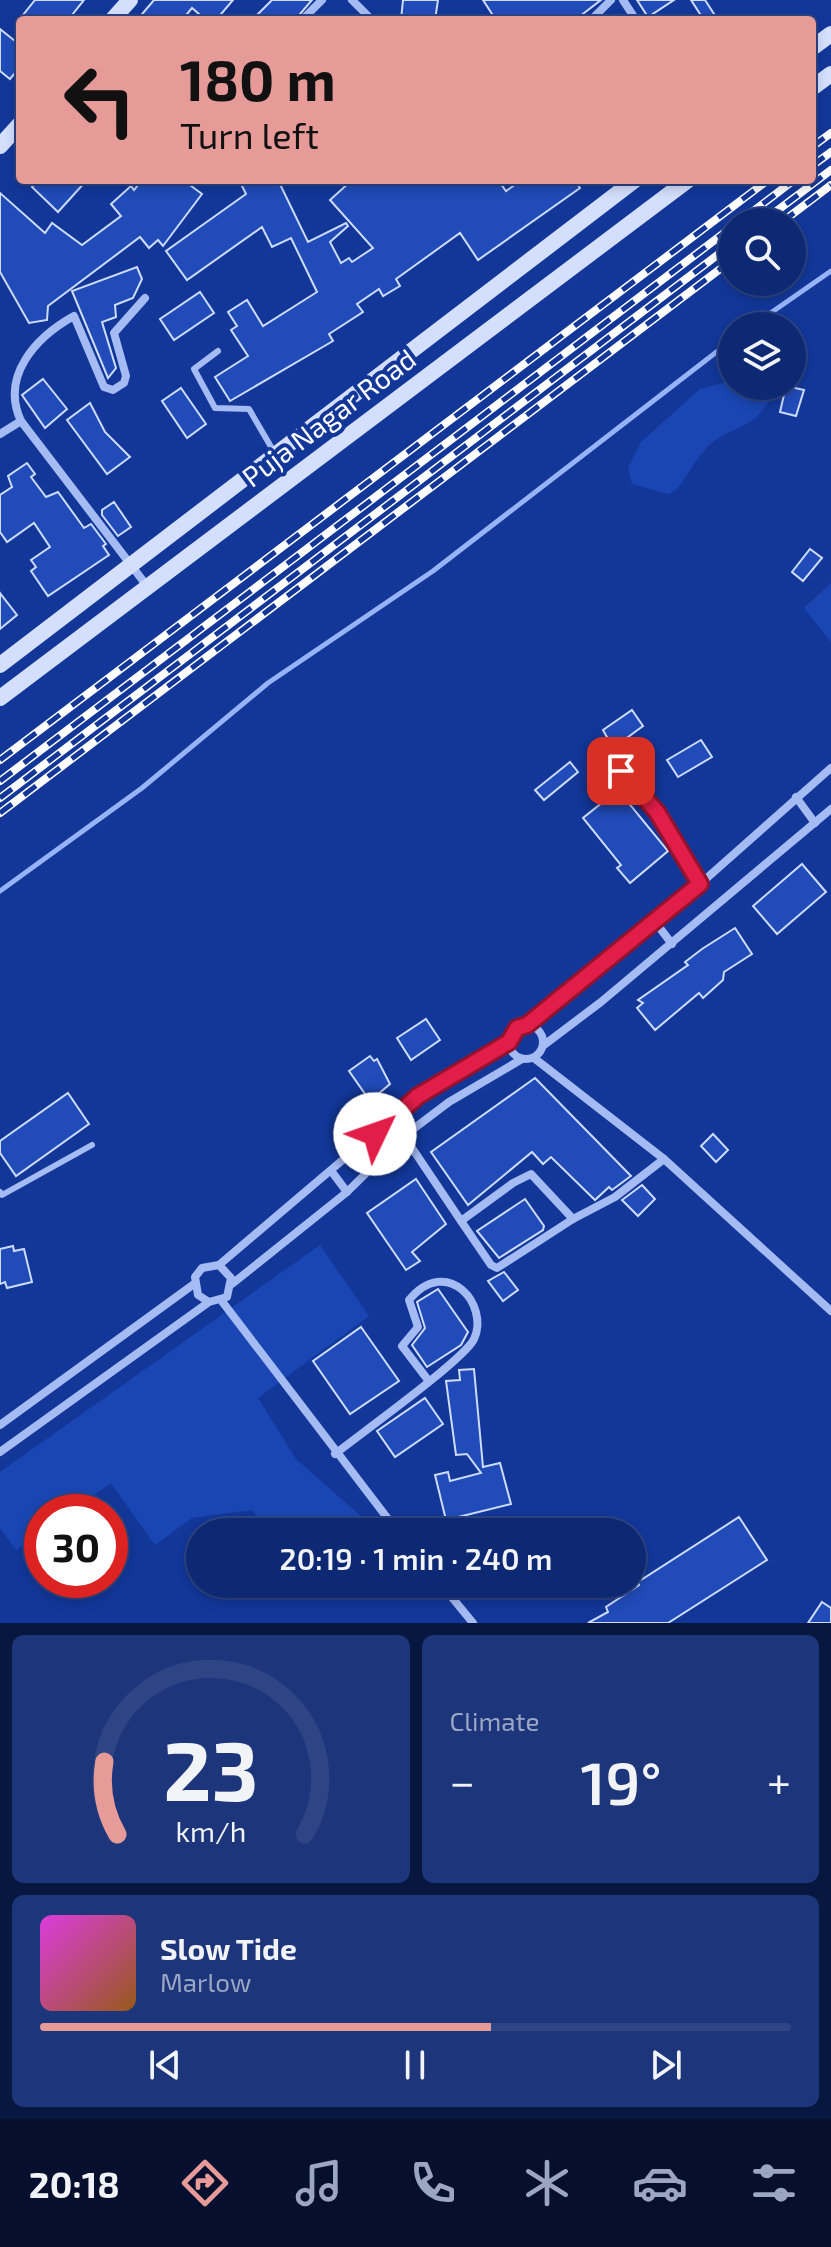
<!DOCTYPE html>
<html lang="en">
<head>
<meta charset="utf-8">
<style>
	:root { --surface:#0e2973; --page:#1c357b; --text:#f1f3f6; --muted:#9ba6c4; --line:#2e4585; --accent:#e69b98 }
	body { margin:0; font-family:"Exo 2",sans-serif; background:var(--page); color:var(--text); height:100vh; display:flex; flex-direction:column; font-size:30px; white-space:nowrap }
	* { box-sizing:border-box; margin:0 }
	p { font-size:26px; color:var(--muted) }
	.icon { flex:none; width:44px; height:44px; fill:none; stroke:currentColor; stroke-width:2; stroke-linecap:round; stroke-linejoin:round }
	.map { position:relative; height:1623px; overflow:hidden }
	.sheet { display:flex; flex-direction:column; gap:12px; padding:12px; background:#08173f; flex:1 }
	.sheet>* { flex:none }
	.banner { position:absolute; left:16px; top:16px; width:800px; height:168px; border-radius:8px; box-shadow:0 4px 12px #0003,0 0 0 2px var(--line); background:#e69b98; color:#111; overflow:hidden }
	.tools { position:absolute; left:718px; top:208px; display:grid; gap:16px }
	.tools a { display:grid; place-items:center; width:88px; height:88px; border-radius:50%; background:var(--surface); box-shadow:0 4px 12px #0003,0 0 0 2px var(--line); font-size:40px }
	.speed { position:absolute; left:24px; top:1494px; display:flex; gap:16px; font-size:40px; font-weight:700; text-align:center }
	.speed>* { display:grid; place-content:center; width:104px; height:104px; border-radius:50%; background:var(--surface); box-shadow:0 4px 12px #0003,0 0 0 2px var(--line); line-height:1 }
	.speed .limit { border:12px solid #d22; background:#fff; color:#111 }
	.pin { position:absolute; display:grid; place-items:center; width:68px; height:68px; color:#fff; margin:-34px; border-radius:16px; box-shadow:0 4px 12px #0006 }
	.me { position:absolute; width:88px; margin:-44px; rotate:48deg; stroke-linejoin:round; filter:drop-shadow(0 0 6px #0008) }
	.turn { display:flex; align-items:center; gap:28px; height:168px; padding:0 32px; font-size:36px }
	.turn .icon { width:104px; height:104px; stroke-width:2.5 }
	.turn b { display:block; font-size:56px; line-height:68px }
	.big { font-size:60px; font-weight:600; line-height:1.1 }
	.sheet .widget { flex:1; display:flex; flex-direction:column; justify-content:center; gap:12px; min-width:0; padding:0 28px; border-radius:12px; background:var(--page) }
	.sheet .dial { align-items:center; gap:0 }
	.dial svg { height:208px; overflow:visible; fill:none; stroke:var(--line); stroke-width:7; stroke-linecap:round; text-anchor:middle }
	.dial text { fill:var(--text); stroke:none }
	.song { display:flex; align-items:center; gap:24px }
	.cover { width:96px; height:96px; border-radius:12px; background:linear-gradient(135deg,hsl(300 70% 55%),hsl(30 70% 35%)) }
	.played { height:8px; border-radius:4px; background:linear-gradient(90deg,var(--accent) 60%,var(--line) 60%) }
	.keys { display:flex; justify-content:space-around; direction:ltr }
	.heat { display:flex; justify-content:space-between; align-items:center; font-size:44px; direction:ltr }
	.sheet .tiles { flex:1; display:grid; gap:12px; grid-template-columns:1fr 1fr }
	.widget:last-child { grid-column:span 2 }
	.trip { position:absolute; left:186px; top:1518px; width:460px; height:80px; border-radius:40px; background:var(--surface); box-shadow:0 4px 12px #0003,0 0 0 2px var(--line); font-weight:600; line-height:80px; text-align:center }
	.dock { display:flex; height:128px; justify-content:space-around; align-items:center; background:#06102e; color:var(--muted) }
	.dock .icon { width:56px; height:56px }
	.dock .current { color:var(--accent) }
	.dock b { font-size:36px; color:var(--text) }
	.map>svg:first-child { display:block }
	.green { fill:#1a46b3 }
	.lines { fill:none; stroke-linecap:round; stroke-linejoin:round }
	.stream { stroke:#96b3f7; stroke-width:5 }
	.building { fill:#204bb8; stroke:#cddbfd; stroke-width:2 }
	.lane { stroke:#a5bbf3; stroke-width:6 }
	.street { stroke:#a5bbf3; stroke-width:8 }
	.secondary { stroke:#d4dffd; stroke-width:16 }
	.rail-casing { stroke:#fff; stroke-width:8 }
	.rail { stroke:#123799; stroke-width:5; stroke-dasharray:15; stroke-linecap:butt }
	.route-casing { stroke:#92132f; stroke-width:20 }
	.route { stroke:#e11d48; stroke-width:14 }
	.labels { text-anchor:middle; stroke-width:8; stroke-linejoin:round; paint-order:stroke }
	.street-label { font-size:28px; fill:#fff; stroke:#123799 }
</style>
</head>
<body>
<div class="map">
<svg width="831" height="1623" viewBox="0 0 831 1623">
	<rect width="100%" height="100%" fill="#123799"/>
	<!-- green -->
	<g class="green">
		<path d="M732,381V386H758L771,395C756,433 727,424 705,450C693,462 687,478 675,491L668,494L632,484L628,468L641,442L700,389Z"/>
		<polygon points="831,583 831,642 804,608"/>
		<polygon points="320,1245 369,1316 258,1398 296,1459 379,1532 269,1532 252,1510 192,1518 155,1545 111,1483 70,1512 42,1512 42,1532 16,1550 0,1528 0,1472"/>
	</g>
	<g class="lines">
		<!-- stream -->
		<g class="stream">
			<polyline points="752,326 831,271"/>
			<polyline points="0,891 142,788 268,683 433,571 732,340"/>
		</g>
	</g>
	<!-- building -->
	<g class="building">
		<polygon points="35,0 84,0 68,20 19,20"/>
		<polygon points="154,0 233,0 216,20 206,20 192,8 182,20 137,20"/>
		<polygon points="272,0 312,0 295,20 252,20"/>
		<polygon points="403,0 438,0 435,20 401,20"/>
		<polygon points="483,0 601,0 575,20 496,20"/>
		<polygon points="637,0 674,0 648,17"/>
		<polygon points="691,0 705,0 718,20 704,20"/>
		<polygon points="0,29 20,45 20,67 10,79 0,71"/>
		<polygon points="38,180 87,180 58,212 32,187"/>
		<polygon points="142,180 183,180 202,194 163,246 158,240 149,248 140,237 48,306 47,320 29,323 0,272 0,193 45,233 52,223 82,245 121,216 111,204 131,186 134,190"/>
		<polygon points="239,180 278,180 308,242 346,223 348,226 330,242 341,263 349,258 352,262 373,248 330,200 352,180 498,180 506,191 522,180 575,180 580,188 478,260 460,233 396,279 400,286 383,296 379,289 357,304 363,312 329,334 333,341 230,401 215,377 248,356 231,330 237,326 228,312 247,300 263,326 317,292 291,238 272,247 262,227 187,280 166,251 246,194"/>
		<polygon points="137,267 142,279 133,298 115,305 116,317 102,322 116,368 108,378 72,291"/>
		<polygon points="200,292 214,313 174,340 160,319"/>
		<polygon points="43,379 67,409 45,428 22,395"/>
		<polygon points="786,386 804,390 796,416 780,412"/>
		<polygon points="181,388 206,424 187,438 162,401"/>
		<polygon points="90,403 105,432 130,457 107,474 67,420"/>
		<polygon points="27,463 35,474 31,477 46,497 58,492 84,528 91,524 106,544 103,546 109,555 48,596 31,571 36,567 31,560 50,547 34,523 7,542 0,532 0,495 12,487 8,476"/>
		<polygon points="114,502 131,527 118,536 102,515 102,510"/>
		<polygon points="810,549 822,558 803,581 792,572"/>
		<polygon points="0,593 17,615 0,629"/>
		<polygon points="632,710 643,726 613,748 603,730"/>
		<polygon points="701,740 712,757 678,777 667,760"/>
		<polygon points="570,762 578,772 544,800 535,790"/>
		<polygon points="618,790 668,851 630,883 617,868 621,865 583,818"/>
		<polygon points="802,864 826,892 777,934 753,906"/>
		<polygon points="735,928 752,954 724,972 723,980 703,998 699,993 655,1030 637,1008 643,1003 638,1000 688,965 685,962 702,949"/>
		<polygon points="426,1019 440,1040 411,1060 397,1038"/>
		<polygon points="370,1056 374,1061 377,1059 390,1084 370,1101 349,1071"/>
		<polygon points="535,1078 631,1176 612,1190 609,1187 595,1200 551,1157 543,1164 532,1152 468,1205 431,1152"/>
		<polygon points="68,1093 89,1124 16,1176 0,1153 0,1141"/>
		<polygon points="713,1134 728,1150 716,1162 701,1146"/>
		<polygon points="416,1179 446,1224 412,1252 420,1261 406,1270 367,1213"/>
		<polygon points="642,1185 655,1199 638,1216 622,1200"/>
		<polygon points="525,1199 544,1226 543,1230 499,1258 477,1231"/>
		<polygon points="13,1246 14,1251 24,1249 32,1282 7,1288 5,1282 0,1284 0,1249"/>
		<polygon points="504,1272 518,1290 503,1301 488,1281"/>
		<polygon points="438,1289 468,1332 461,1345 427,1367 412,1345 425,1328 417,1302"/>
		<polygon points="361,1327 399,1381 350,1414 313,1361"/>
		<polygon points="474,1369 483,1467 500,1463 511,1504 446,1520 435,1475 448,1472 450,1481 481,1473 467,1454 456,1455 446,1381 460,1380 459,1370"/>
		<polygon points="425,1398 443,1424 395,1457 377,1431"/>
		<polygon points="739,1517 767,1560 668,1623 588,1623 608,1612 606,1607 639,1585 638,1582"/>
		<polygon points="822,1602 831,1608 831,1623 808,1623"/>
	</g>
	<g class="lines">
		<!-- lane -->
		<g class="lane">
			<polyline points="218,351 194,369 215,408 249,409 274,452"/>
			<polyline points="608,751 657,812 700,884"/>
			<polyline points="0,1192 2,1195 92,1145"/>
		</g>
		<!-- street -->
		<g class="street">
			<polyline points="352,0 372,20"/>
			<polyline points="623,0 636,20"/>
			<polyline points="302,20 322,0"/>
			<polyline points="591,20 611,0"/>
			<path d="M145,298L114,333L126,376L124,383L113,390L104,387L74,316C36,337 0,376 21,421L147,586"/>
			<polyline points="0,434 21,421"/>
			<polyline points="796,797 815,823"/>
			<polyline points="656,923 672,944"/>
			<circle cx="526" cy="1042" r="17"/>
			<polyline points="527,1025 656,923 831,768"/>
			<polyline points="544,1045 601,1002 831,809"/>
			<polyline points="534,1058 664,1159 831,1311"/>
			<polyline points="404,1136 461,1221 513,1183 531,1174 573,1219"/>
			<polyline points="332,1172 347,1192"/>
			<polyline points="461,1221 491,1265 497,1268 573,1219 615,1197 664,1159"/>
			<polyline points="219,1265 418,1096 509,1042"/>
			<polyline points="232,1284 347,1192 404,1136 449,1102 522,1059"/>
			<polyline points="221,1300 398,1532"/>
			<polyline points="0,1425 194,1284"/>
			<polyline points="0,1452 209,1302 227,1297 231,1278 219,1265 202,1268 195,1277 198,1295 209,1302"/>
			<path d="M335,1454C359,1435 465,1359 474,1339C490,1305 447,1254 409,1300L418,1327L402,1346L428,1380"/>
			<polyline points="441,1584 473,1623"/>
		</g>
		<!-- secondary -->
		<g class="secondary">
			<polyline points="112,20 130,0"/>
			<polyline points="812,48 831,34"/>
			<polyline points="812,88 831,74"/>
			<polyline points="0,146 20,124"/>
			<polyline points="0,665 635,180"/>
			<polyline points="0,698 688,180"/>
		</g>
		<defs>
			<g id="rail">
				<polyline points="812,147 831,133"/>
				<polyline points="812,166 831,152"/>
				<polyline points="739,222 794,180"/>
				<polyline points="762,222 831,170"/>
				<polyline points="782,222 831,185"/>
				<polyline points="0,760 768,180"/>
				<polyline points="0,781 732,227"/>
				<polyline points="0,798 732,244"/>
				<polyline points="0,813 732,260"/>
			</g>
		</defs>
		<!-- rail casing -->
		<use href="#rail" class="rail-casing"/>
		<!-- rail -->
		<use href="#rail" class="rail"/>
	</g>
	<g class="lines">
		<defs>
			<polyline id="route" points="375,1134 418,1096 509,1042 517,1028 527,1025 700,884 657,812 621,771"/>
		</defs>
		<!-- route casing -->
		<use href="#route" class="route-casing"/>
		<!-- route -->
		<use href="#route" class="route"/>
	</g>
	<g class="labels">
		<!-- street labels -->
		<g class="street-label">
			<text transform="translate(329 418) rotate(-37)" y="10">Puja Nagar Road</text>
		</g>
	</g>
</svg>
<div class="tools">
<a><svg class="icon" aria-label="search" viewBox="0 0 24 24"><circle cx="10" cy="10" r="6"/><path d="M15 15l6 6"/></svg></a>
<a><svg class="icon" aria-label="layers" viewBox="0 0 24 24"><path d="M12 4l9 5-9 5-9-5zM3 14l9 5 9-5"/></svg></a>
</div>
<div class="speed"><div class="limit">30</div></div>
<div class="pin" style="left:621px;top:771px;background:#d93025"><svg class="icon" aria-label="arrive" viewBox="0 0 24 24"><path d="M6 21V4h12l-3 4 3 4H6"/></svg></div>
<svg class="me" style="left:375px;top:1134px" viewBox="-20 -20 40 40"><circle r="19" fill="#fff"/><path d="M0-13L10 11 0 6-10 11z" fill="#e11d48"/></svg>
<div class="trip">20:19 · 1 min · 240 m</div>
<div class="banner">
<div class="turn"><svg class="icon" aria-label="left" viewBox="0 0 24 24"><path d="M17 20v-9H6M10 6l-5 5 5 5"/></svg><div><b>180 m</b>Turn left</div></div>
</div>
</div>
<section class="sheet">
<div class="tiles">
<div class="widget dial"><svg viewBox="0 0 100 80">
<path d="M14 69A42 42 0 1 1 86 69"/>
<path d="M14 69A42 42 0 0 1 9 41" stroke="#e69b98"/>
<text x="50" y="56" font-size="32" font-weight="700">23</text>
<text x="50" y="72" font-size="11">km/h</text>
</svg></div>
<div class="widget"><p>Climate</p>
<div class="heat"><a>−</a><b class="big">19°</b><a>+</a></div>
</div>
<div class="widget">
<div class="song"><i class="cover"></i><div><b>Slow Tide</b><p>Marlow</p></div></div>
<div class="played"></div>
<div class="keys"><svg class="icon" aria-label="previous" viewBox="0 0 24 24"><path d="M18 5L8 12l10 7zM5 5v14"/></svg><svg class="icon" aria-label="pause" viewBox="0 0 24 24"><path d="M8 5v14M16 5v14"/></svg><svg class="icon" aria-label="next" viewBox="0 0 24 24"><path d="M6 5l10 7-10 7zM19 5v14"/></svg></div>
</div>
</div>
</section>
<nav class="dock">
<b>20:18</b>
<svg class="icon current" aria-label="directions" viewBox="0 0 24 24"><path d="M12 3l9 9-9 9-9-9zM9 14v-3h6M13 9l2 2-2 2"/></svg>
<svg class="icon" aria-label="music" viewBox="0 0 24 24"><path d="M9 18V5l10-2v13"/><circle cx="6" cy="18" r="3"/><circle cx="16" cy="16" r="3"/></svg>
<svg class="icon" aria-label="phone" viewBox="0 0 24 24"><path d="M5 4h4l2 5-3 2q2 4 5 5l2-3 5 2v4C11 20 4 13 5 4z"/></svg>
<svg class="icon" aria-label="climate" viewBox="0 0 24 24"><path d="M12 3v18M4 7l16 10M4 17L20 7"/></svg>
<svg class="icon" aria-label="car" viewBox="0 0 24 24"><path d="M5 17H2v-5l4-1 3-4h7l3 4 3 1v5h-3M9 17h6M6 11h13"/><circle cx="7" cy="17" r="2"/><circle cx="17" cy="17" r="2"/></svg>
<svg class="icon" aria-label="filters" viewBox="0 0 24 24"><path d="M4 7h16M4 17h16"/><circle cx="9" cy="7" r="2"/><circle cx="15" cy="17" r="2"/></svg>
</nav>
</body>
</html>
